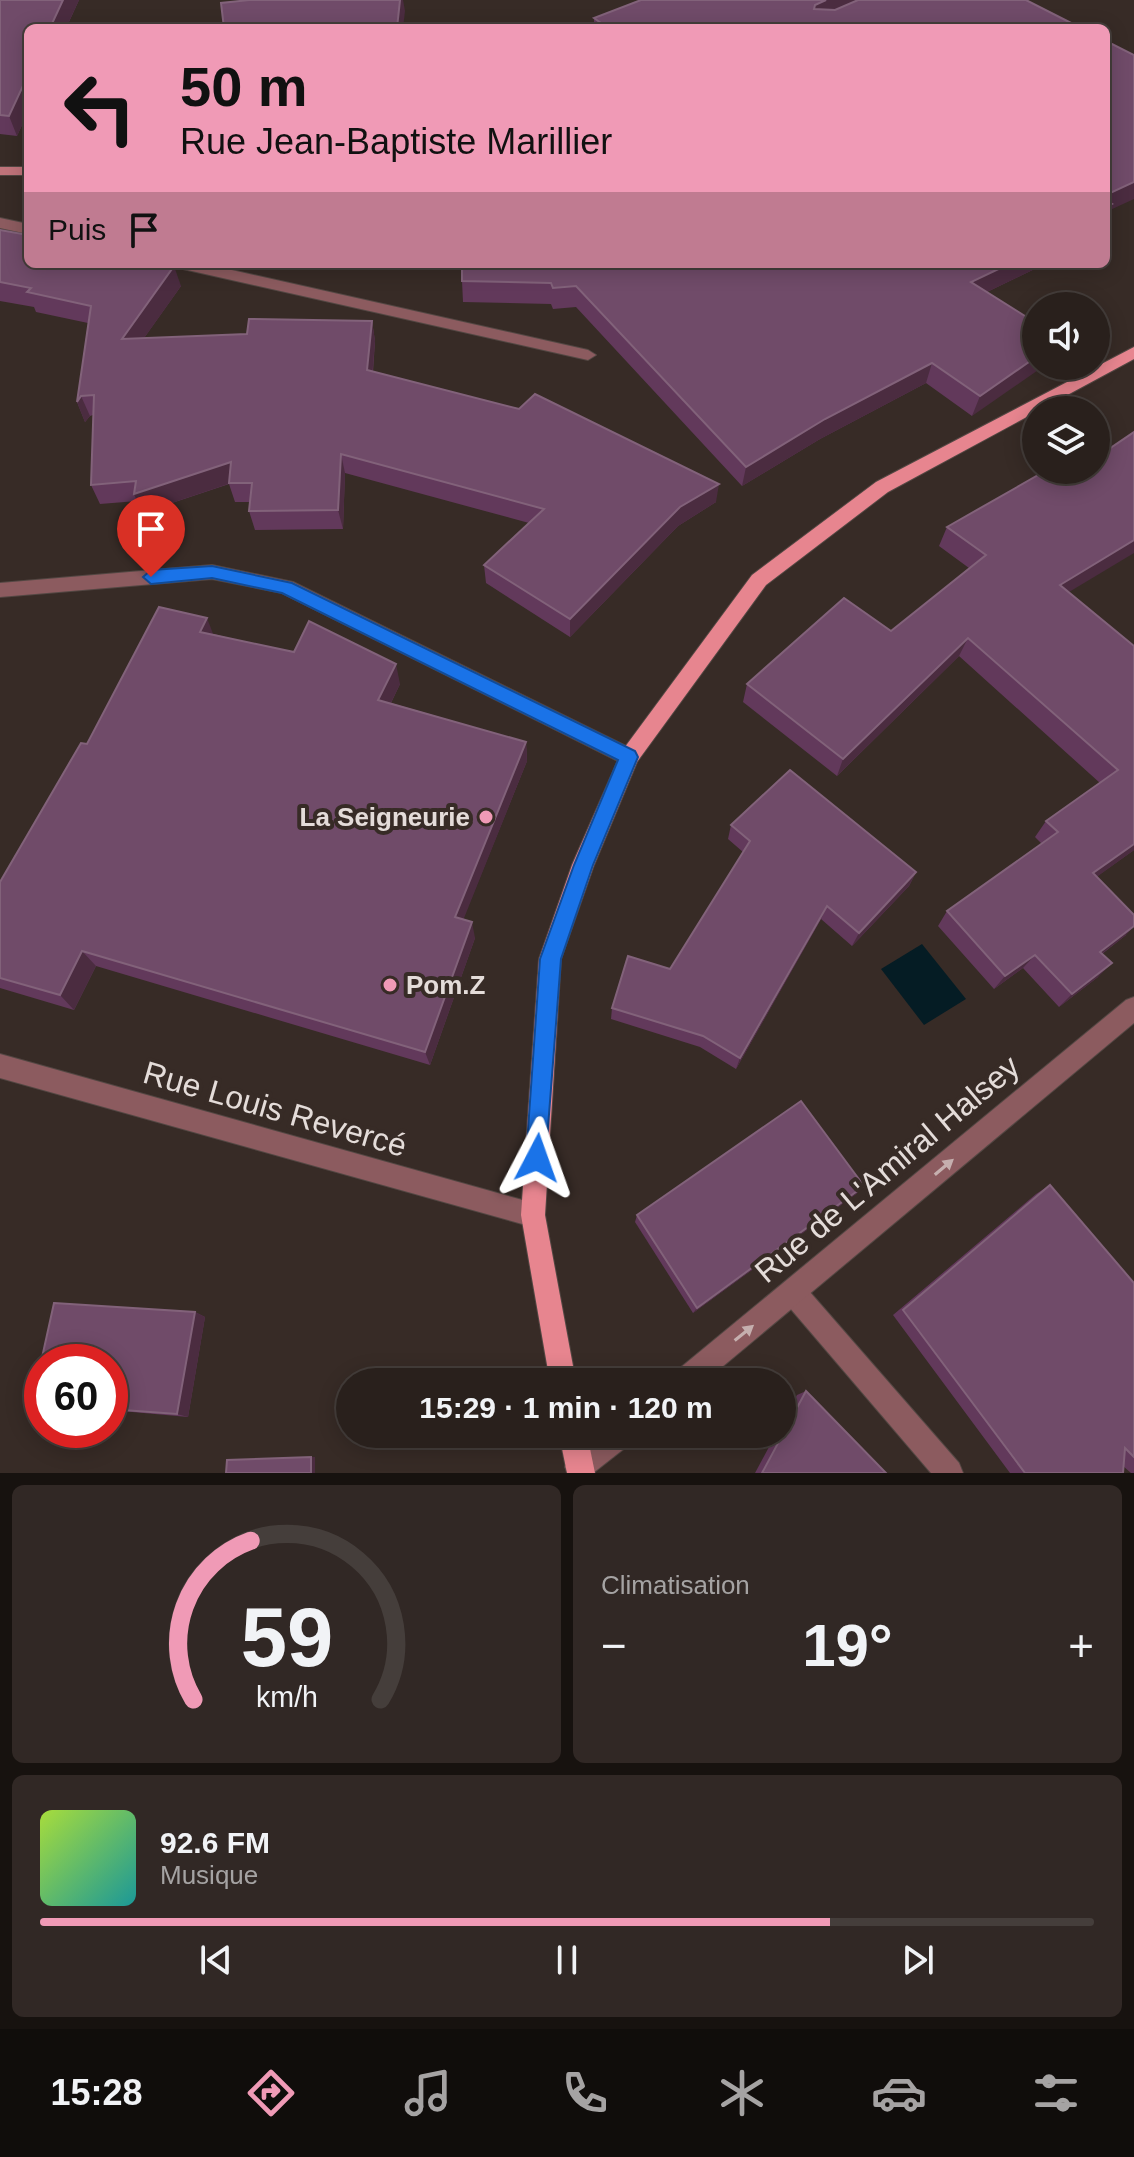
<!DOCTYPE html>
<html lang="fr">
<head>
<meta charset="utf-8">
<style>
	:root { --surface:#29201c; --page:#312825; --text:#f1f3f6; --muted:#a5a3a3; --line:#453e3b; --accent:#f09ab6 }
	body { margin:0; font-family:Arial,sans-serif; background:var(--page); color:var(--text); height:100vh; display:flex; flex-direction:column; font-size:30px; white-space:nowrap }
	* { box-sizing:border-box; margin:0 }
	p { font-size:26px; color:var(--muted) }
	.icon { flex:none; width:44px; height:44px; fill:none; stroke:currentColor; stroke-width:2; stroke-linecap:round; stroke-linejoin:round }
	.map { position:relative; height:1473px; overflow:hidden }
	.details { display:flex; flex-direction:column; gap:12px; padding:12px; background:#17120f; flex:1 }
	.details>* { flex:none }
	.guide { position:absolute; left:24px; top:24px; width:1086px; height:244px; border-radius:12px; box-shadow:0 4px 20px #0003,0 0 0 2px var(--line); background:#f09ab6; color:#111; overflow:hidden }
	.controls { position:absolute; left:1022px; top:292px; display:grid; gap:16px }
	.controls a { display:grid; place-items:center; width:88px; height:88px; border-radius:50%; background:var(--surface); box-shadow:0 4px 20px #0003,0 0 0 2px var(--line); font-size:40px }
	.speed { position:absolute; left:24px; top:1344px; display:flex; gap:16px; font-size:40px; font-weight:700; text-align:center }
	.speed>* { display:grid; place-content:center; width:104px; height:104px; border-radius:50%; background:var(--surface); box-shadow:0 4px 20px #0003,0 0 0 2px var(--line); line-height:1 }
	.speed .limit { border:12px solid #d22; background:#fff; color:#111 }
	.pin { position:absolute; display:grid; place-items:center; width:68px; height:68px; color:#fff; margin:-82px -34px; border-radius:50% 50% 50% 0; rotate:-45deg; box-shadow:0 0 8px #0007 }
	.pin .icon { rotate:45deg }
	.me { position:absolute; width:88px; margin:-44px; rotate:4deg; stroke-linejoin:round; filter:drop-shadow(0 0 6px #0008) }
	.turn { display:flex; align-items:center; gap:28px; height:168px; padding:0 24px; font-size:36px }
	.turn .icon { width:104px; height:104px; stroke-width:2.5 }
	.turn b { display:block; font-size:56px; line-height:68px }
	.then { display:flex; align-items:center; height:76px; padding:0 24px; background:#0003; gap:16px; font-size:30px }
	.big { font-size:60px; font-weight:700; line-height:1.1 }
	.details .tile { flex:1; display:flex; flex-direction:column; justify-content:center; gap:12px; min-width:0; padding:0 28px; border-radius:12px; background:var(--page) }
	.details .dial { align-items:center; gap:0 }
	.dial svg { height:208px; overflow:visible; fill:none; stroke:var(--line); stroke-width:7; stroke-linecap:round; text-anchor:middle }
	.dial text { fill:var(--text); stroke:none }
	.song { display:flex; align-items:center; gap:24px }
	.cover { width:96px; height:96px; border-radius:12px; background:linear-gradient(135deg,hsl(80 70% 55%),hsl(180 70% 35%)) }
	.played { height:8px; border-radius:4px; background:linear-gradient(90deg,var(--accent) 75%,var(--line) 75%) }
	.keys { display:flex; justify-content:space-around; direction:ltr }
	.heat { display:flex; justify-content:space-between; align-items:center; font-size:44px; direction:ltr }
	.details .tiles { flex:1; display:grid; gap:12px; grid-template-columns:1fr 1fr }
	.tile:last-child { grid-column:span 2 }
	.trip { position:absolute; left:336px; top:1368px; width:460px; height:80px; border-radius:40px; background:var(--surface); box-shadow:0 4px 20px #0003,0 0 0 2px var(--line); font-weight:700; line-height:80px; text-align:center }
	.menu { display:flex; height:128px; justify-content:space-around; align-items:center; background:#100d0b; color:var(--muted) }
	.menu .icon { width:56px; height:56px }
	.menu .on { color:var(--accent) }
	.menu b { font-size:36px; color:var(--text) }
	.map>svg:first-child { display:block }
	.water { fill:#051c24 }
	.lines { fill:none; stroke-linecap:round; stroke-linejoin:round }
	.lane-casing { stroke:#534743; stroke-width:2 }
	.street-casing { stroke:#534743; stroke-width:2 }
	.secondary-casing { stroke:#534743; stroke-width:2 }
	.primary-casing { stroke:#534743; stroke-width:2 }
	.lane { fill:#8c5b5f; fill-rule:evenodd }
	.street { fill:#8c5b5f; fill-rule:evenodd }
	.secondary { fill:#bf737a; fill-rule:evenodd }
	.primary { fill:#e7858f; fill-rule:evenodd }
	.wall { fill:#62395b }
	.shaded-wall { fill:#4b2c40 }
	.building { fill:#704b69; stroke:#82627a; stroke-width:2 }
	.oneway { fill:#c5afae }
	.route { fill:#1a73e8; stroke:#114b97; stroke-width:2 }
	.poi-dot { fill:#f09ab6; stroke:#372b26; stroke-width:3 }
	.labels { text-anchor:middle; stroke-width:8; stroke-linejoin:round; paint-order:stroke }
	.poi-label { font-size:26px; font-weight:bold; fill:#e4dcd9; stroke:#372b26; text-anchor:end }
	.near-street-label { font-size:32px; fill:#e4dcd9; stroke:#372b26 }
</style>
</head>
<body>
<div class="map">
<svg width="1134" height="1473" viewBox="0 0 1134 1473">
	<rect width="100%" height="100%" fill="#372b26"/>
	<!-- water -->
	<polygon class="water" points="922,944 966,999 924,1025 881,969"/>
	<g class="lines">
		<defs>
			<g id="lane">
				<polygon points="0,218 28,224 28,234 0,228"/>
				<polygon points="175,264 205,264 588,350 596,355 588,360 183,269"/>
				<polygon points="793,1279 802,1283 959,1463 963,1473 931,1473 784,1301 780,1292 784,1283"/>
			</g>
			<g id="street">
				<polygon points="212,565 293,582 636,751 639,757 636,763 629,766 622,763 282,593 212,579 0,597 0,583"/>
				<polygon points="1134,997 1134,1023 704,1382 670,1382 674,1373 1126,1000"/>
				<polygon points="0,1054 533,1203 542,1206 545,1215 542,1224 533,1227 0,1078"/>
				<polygon points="598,1434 634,1434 630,1444 593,1473 568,1473 565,1467 569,1457"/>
			</g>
			<rect id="secondary" x="0" y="167" width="28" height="8"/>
			<g id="primary">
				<polygon points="1134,347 1134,359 888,492 766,585 637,762 594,865 561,959 545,1215 576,1382 550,1382 521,1215 539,959 572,865 622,751 752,575 876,482"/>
				<polygon points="559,1434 587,1434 595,1473 567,1473"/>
			</g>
		</defs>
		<!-- lane casing -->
		<use href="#lane" class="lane-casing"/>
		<!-- street casing -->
		<use href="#street" class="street-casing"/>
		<!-- secondary casing -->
		<use href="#secondary" class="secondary-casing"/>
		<!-- primary casing -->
		<use href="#primary" class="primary-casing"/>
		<!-- lane -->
		<use href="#lane" class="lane"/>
		<!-- street -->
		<use href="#street" class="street"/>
		<!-- secondary -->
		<use href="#secondary" class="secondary"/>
		<!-- primary -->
		<use href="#primary" class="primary"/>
	</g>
	<!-- wall -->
	<g class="wall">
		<polygon points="0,0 79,0 17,136 0,134"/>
		<polygon points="594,18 1081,28 594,28"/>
		<polygon points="0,230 181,286 144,338 247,334 372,321 375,341 373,372 716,502 678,526 570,637 486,583 484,565 529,523 345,473 343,529 255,530 249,511 250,502 235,502 229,484 142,513 137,501 100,504 91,485 93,415 90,416 85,422 77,402 88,323 36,312 34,307 0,301"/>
		<polygon points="1045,264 987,292 1036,323 972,416 926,383 820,439 742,486 576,307 553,309 551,304 463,302 462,281"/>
		<polygon points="947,527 1069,592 1134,646 1134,850 1096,877 1126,935 1102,954 1098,977 1059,1007 1023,968 994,989 938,926 947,911 1042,844 1035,837 1046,821 1100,783 959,656 837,776 743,702 747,684 891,631 969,568 939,546"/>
		<polygon points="214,634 400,684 391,703 526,742 527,761 463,919 475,938 430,1065 96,966 74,1010 0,988 0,882 87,744"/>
		<polygon points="731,825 916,872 909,886 852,946 821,919 736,1069 700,1047 611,1019 612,1008 670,969 743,852 728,839"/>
		<polygon points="1050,1185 1134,1283 1134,1473 1131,1473 1123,1466 1123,1473 1010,1473 893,1315 1036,1194"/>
		<polygon points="864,1186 856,1194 693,1313 635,1222 637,1215"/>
		<polygon points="54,1303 195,1312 205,1317 188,1417 110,1410 110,1362 42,1362 42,1404 32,1403"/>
		<polygon points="806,1391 886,1473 755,1473 776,1434 782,1434 782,1423 797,1395"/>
	</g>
	<!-- shaded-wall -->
	<g class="shaded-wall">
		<polygon points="63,0 79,0 66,28 50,28"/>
		<polygon points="400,0 403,0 405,11 403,28 397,28"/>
		<polygon points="826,0 869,0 812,25 815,5"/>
		<polygon points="28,75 28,112 17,136 9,116"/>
		<polygon points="1134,182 1134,199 1110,210 1106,218 1106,195"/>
		<polygon points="1009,264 1045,264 964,303 971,282"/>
		<polygon points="174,266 181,286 130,358 122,339"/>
		<polygon points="372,321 375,341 371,390 367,370"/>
		<polygon points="1036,357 1036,366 1044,366 972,416 980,396"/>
		<polygon points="932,363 926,383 820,439 742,486 746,467 825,419"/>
		<polygon points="81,396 90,416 85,422 77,402"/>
		<polygon points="341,454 345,473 343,529 338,510"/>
		<polygon points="231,462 237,481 142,513 134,494"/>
		<polygon points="719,484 716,502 678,526 570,637 570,619 680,507"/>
		<polygon points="1134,540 1134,553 1049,604 1060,585"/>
		<polygon points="207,618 215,639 200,632"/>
		<polygon points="968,638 959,656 837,776 843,759"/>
		<polygon points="396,664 400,684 383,719 378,700"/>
		<polygon points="526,742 527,761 458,933 455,917"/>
		<polygon points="1134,844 1134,850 1080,889 1093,873"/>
		<polygon points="916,872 909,886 852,946 859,933"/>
		<polygon points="827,906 821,919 736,1069 740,1058"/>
		<polygon points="472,922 475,938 430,1065 425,1052"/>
		<polygon points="1134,926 1126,935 1087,965 1100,952"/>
		<polygon points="82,951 96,966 74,1010 60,995"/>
		<polygon points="1035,955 1023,968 994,989 1005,976"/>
		<polygon points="1112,963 1098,977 1059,1007 1072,994"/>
		<polygon points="864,1186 856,1194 693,1313 697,1308"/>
		<polygon points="195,1312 205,1317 188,1417 177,1414"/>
		<rect x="311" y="1457" width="4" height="16"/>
	</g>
	<!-- building -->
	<g class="building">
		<polygon points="0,0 63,0 50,28 28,28 28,75 9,116 0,115"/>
		<polygon points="249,0 400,0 397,28 224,28 221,3"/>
		<polygon points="641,0 826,0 815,5 814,9 835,10 858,0 1026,0 1081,28 608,28 594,18"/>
		<polygon points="1106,41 1134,55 1134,182 1106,195"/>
		<polygon points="1106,200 1112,204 1106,207"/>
		<polygon points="0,230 28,235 28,264 166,264 174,266 122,339 247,334 249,319 372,321 367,370 519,409 535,394 719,484 680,507 570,619 484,565 544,509 341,454 338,510 249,511 252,483 229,483 231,462 134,494 136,481 91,485 94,395 81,396 77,402 91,306 27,292 31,288 0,282"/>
		<polygon points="462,264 1009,264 971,282 1036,323 1036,357 980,396 932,363 825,419 746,467 576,286 553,288 551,283 462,281"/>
		<polygon points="1134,432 1134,540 1060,585 1134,646 1134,844 1093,873 1134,915 1134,926 1100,952 1112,963 1072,994 1035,955 1005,976 947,911 1058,832 1046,821 1118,770 968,638 843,759 747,684 844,598 891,631 986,555 947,527 1047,470 1096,470 1096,452 1100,455"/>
		<polygon points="159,607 207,618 200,632 294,652 309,621 396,664 378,700 526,742 455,917 472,922 425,1052 82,951 60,995 0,978 0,882 81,743 87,744"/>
		<polygon points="790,770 916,872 859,933 827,906 740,1058 703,1036 612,1008 628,956 670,969 750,841 731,825"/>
		<polygon points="801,1101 864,1186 697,1308 637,1215"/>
		<polygon points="1050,1185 1134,1283 1134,1457 1125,1448 1123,1473 1025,1473 903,1310"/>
		<polygon points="54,1303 195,1312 177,1414 110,1409 110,1362 42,1362 42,1403 32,1403"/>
		<polygon points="806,1391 886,1473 762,1473"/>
		<polygon points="311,1457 311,1473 226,1473 227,1460"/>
	</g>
	<!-- one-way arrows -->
	<defs><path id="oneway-solid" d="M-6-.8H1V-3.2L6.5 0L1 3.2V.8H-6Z" transform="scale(2)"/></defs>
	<g class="oneway">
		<use href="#oneway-solid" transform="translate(944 1167) rotate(-40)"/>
		<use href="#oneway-solid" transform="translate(744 1333) rotate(-39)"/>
	</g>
	<!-- route -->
	<polygon class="route" points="212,566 292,583 635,751 638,757 593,865 561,959 545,1166 537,1169 529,1166 526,1158 540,959 574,865 618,760 282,593 212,578 151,584 143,577 151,570"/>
	<!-- markers -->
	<g class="poi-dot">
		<circle cx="486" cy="817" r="8"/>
		<circle cx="390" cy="985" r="8"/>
	</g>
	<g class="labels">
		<!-- poi labels -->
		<g class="poi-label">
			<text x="470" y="826">La Seigneurie</text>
			<text x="406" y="994" text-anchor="start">Pom.Z</text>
		</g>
		<!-- near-street labels -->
		<g class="near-street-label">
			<text transform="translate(275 1109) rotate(16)" y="11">Rue Louis Revercé</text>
			<text transform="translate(887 1169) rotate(-40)" y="11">Rue de L'Amiral Halsey</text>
		</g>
	</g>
</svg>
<div class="controls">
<a><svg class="icon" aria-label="sound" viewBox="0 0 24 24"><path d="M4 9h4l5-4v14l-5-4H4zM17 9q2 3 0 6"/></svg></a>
<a><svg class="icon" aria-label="layers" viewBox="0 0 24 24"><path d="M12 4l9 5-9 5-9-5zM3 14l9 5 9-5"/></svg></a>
</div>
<div class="speed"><div class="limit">60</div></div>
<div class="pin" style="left:151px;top:577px;background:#d93025"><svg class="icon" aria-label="arrive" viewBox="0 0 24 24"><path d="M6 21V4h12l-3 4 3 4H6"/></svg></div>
<svg class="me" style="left:537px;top:1158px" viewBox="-20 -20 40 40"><path d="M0-17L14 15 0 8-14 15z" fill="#1a73e8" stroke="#fff" stroke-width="4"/></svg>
<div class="trip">15:29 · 1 min · 120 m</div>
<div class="guide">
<div class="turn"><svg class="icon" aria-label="left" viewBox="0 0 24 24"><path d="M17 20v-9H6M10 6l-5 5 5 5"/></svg><div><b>50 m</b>Rue Jean-Baptiste Marillier</div></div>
<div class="then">Puis<svg class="icon" aria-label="arrive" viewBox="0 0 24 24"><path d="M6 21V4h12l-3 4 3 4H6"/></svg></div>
</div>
</div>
<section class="details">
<div class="tiles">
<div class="tile dial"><svg viewBox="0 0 100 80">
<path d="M14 69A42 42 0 1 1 86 69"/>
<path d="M14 69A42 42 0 0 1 36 8" stroke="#f09ab6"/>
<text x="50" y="56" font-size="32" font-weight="700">59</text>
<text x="50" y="72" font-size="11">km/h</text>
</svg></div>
<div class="tile"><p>Climatisation</p>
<div class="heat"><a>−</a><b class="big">19°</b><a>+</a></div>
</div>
<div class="tile">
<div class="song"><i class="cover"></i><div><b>92.6 FM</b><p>Musique</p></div></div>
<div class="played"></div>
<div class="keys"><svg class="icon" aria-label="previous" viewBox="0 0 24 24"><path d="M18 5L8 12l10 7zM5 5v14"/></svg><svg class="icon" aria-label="pause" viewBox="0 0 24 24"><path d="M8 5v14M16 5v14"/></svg><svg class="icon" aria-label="next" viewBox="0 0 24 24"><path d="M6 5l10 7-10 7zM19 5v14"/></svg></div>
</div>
</div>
</section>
<nav class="menu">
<b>15:28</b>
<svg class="icon on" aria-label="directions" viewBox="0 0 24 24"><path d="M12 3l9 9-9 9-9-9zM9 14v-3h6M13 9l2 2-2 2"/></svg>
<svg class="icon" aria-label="music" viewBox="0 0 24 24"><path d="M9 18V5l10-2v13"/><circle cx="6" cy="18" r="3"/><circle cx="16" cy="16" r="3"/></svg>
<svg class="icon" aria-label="phone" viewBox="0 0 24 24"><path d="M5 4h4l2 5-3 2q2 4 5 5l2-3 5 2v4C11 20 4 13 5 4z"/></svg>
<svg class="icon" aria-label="climate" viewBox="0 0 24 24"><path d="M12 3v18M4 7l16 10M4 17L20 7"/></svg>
<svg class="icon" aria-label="car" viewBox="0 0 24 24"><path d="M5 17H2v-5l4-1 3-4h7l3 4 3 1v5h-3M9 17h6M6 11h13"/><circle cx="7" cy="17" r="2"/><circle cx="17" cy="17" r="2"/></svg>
<svg class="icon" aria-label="filters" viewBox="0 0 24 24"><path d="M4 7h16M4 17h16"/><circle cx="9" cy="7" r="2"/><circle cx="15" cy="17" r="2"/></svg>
</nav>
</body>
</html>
